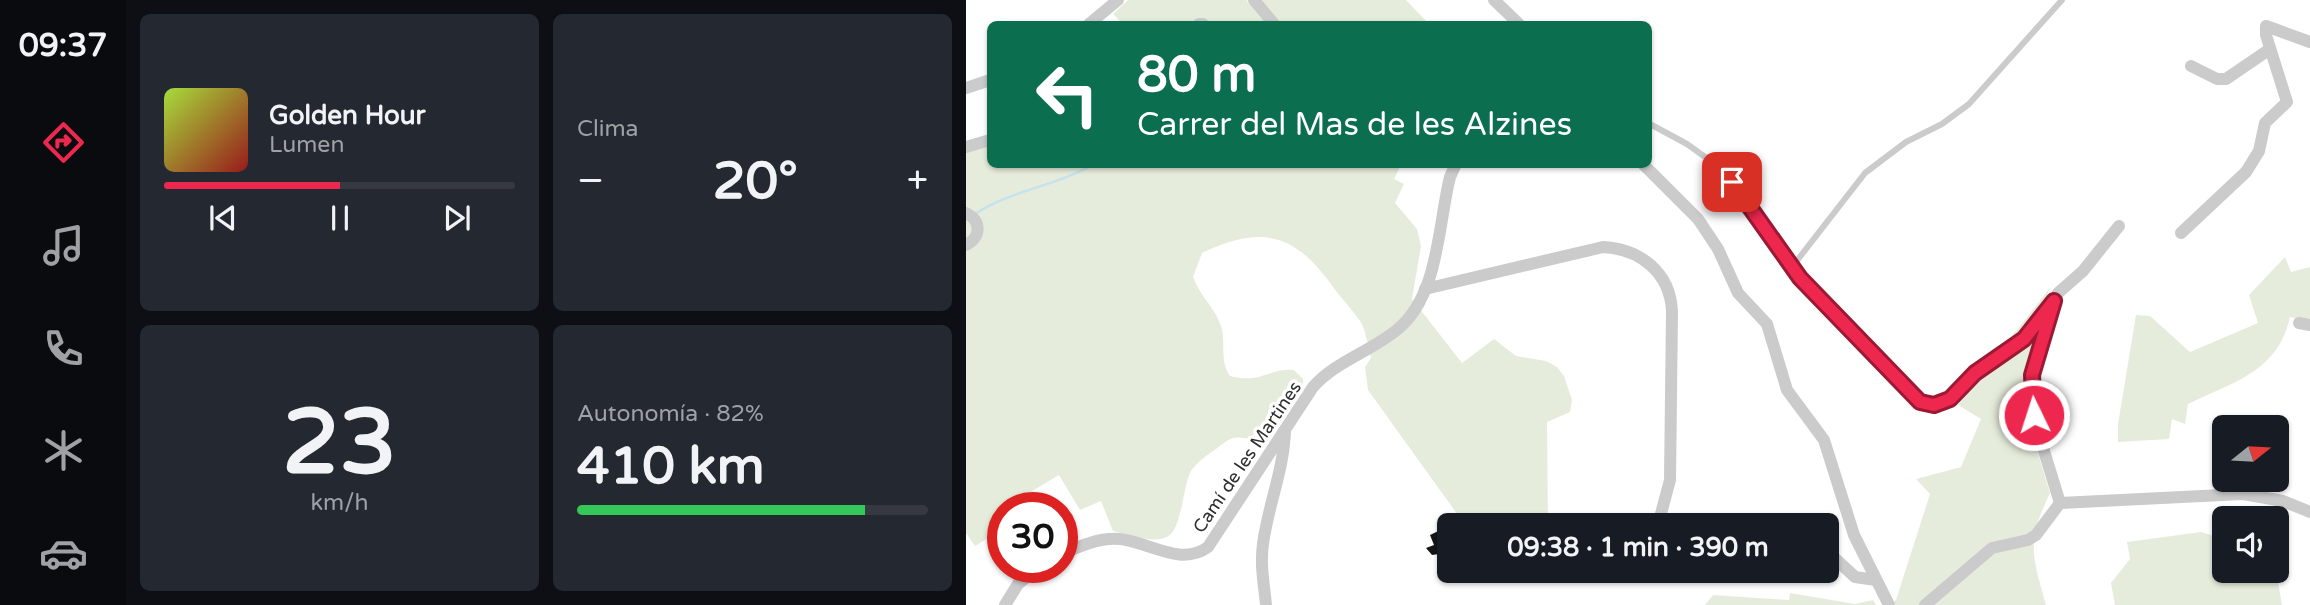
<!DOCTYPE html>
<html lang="es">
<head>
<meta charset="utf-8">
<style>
	:root { --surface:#171b24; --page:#242831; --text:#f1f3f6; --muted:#9ea1a6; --line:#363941; --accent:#ee274e }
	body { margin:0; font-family:"Varela Round",sans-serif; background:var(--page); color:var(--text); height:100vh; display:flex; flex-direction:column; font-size:26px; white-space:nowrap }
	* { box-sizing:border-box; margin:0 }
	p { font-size:23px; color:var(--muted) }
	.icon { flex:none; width:38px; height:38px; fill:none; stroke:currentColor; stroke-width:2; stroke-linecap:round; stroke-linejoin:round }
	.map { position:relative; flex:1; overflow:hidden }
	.details { display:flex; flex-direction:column; gap:14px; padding:14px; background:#0d0f14; width:840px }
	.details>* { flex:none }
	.guide { position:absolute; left:21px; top:21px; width:665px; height:147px; border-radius:10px; box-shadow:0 2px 5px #0004; background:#0b6e4f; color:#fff; overflow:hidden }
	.needle { width:46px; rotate:72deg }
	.tools { position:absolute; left:1246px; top:415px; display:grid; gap:14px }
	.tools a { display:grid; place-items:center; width:77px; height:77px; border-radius:10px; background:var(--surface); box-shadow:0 2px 5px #0004; font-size:35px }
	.speed { position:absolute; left:21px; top:492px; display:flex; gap:14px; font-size:35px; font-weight:700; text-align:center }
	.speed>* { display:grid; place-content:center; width:91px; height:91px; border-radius:50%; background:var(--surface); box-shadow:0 2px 5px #0004; line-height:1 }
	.speed .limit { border:10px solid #d22; background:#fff; color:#111 }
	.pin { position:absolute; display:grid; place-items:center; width:60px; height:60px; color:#fff; margin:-30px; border-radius:14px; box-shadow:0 4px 10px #0006 }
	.me { position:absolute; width:77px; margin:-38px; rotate:356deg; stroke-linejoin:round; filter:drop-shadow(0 0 5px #0008) }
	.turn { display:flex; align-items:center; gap:24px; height:147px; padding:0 35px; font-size:32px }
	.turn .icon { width:91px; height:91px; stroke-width:2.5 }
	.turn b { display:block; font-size:49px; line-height:60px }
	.big { font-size:52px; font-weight:800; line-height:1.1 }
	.details .card { flex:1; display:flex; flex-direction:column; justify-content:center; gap:10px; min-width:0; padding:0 24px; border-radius:10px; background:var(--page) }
	.details .dial { align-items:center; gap:0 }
	.dial b { font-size:91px; line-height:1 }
	.song { display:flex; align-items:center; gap:21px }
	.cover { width:84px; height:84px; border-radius:10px; background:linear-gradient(135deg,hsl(80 70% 55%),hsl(0 70% 35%)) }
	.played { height:7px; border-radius:4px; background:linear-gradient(90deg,var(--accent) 50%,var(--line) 50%) }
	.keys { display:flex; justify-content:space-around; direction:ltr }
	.heat { display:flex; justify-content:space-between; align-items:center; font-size:38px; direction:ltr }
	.charge { height:10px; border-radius:5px; background:linear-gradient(90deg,#34c759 82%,var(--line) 0) }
	.details .tiles { flex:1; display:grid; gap:14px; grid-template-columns:repeat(2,1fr) }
	.trip { position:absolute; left:471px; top:513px; width:402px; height:70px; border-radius:10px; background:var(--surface); box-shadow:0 2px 5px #0004; font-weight:800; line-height:70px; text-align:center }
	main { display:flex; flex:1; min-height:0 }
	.tabs { display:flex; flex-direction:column; width:126px; justify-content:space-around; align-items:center; background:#090b0e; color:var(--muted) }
	.tabs .icon { width:49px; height:49px }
	.tabs .current { color:var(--accent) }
	.tabs b { font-size:32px; color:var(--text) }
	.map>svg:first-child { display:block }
	.green { fill:#e6ecdb }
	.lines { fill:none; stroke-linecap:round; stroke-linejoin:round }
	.stream { stroke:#c6e3ed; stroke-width:2.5 }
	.building { fill:#151515 }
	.lane { stroke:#cbcbcb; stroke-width:6 }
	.street { stroke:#cbcbcb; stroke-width:12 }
	.route-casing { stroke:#9b1933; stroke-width:18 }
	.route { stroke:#ee274e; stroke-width:12 }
	.labels { text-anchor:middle; stroke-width:7; stroke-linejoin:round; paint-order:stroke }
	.street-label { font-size:18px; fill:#2e2e2e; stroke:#fff }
</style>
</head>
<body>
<main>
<nav class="tabs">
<b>09:37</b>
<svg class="icon current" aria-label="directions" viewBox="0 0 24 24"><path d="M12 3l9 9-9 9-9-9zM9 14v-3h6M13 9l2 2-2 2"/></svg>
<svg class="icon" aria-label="music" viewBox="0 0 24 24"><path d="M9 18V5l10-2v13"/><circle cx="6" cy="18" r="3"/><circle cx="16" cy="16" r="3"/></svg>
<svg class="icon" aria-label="phone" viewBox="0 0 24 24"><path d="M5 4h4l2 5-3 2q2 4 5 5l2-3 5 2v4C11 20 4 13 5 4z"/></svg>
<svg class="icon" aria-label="climate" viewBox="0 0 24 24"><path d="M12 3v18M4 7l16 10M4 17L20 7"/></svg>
<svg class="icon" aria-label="car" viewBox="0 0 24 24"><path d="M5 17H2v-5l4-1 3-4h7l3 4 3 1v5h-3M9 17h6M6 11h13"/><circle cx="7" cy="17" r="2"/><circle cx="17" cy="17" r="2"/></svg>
</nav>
<section class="details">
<div class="tiles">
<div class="card">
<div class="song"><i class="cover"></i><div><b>Golden Hour</b><p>Lumen</p></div></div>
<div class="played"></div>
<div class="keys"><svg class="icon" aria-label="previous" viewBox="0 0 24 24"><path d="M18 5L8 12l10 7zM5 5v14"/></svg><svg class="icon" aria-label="pause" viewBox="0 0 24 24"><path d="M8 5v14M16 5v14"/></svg><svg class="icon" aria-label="next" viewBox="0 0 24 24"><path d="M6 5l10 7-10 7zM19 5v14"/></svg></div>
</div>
<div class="card"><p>Clima</p>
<div class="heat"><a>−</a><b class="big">20°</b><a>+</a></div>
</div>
<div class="card dial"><b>23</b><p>km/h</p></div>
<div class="card"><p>Autonomía · 82%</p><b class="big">410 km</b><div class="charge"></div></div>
</div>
</section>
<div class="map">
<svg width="1344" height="605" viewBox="0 0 1344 605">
	<rect width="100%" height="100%" fill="#fff"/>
	<!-- green -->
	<g class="green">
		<polygon points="162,0 281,0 282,3 285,0 440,0 463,24 157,24 147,14"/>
		<path d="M24,146V164L435,165L428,179L438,184L429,203L451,229L455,246L446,299L496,363L528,339L550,356L580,361L591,367L598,376L606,400L604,412L581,422L582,525H499L402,390L399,367L405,358C402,347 400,330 394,321C387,311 378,301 370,291C331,235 299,223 236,253L227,277C233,294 246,305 253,321C262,339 252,358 264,376C296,384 302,368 328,370L337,379C340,394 304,438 289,440C267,436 268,435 250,449C241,455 231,462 225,471C217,485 216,530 201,537C187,544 161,534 147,531L135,501L114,510L93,475L46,503L48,507L37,508V529L9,546L0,533V153Z"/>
		<path d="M1319,257L1325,272L1344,267V321L1324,317C1312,372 1267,382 1222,404L1219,424L1206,419L1203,439L1152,442V424L1170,315L1184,316L1224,352L1292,323L1283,295Z"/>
		<path d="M1083,289L1061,380L1069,444L1084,493C1060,543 1066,554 1080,605H920L930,600L964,494L950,479L995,467L1015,419L992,405Z"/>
		<polygon points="1235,532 1258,539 1258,570 1310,571 1316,605 1149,605 1145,583 1164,559 1161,542"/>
		<polygon points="824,593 889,604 907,600 910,605 739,605 747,595 823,600"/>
	</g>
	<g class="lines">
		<!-- stream -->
		<path class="stream" d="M9,214C45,190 91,186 128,164"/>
	</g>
	<!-- building -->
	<polygon class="building" points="483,526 483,561 477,563 473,554 466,555 460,548 468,545 464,535"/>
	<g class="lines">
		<!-- lane -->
		<g class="lane">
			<polyline points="682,123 721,144 753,167 834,278 954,402 968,405 984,399 1009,373 1057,339 1087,302"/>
			<polyline points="826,267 899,173 940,142 976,124 1003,104 1096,0"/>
		</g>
		<!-- street -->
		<g class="street">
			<polyline points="288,0 308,24"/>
			<polyline points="528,0 553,24"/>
			<polyline points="123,24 152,0"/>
			<polyline points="233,24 237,24"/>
			<polyline points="1225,66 1251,79 1260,79 1304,49"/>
			<polyline points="0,88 24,80"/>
			<polyline points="0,147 24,140"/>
			<polyline points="677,164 732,219 752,249 772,293 801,324 821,390 858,440 888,535 923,605"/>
			<path d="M0,213C16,221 15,237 0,245"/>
			<polyline points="1215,233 1280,172 1293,151 1299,123 1321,102 1300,35 1300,26 1344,42"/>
			<path d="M459,289L637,247C674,249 704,272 706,311L704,480L692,525"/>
			<polyline points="1333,323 1344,325"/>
			<polyline points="1094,503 1067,415 1064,387 1069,362 1092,293 1117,271 1153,226"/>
			<polyline points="797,525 823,521 835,525"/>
			<polyline points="861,551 889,577 910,580"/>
			<path d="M96,554C114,546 134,537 154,539C183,542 215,567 242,547L347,387C370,361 406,351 432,329C473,295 472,225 484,177L490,164"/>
			<polyline points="39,605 52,584 73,567"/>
			<path d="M300,605C298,584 294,565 297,544C302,505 318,470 319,430"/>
			<polyline points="959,605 1026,548 1062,540 1070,535 1094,503 1277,494 1317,501 1344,512"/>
		</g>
	</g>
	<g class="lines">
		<defs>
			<polyline id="route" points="766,182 834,278 954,402 968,405 984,399 1009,373 1058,339 1088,301 1066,375 1068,415"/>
		</defs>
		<!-- route casing -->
		<use href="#route" class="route-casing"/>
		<!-- route -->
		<use href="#route" class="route"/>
	</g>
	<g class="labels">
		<!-- street labels -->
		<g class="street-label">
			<text transform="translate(281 457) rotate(-56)" y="6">Camí de les Martines</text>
		</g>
	</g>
</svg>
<div class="tools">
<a><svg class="needle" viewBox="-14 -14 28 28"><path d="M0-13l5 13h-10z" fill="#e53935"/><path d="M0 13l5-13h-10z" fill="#9ea1a6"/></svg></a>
<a><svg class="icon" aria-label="sound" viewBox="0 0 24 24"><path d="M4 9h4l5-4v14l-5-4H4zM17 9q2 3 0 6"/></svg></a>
</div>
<div class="speed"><div class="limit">30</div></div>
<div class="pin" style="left:766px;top:182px;background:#d93025"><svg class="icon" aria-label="arrive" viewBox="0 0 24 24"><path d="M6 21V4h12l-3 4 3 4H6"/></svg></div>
<svg class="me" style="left:1068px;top:415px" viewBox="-20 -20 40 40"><circle r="17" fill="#ee274e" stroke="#fff" stroke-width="3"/><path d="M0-11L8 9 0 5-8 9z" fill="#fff"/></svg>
<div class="trip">09:38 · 1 min · 390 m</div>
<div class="guide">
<div class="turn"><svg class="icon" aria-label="left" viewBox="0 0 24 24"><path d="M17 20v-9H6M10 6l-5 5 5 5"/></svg><div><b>80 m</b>Carrer del Mas de les Alzines</div></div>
</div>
</div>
</main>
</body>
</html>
